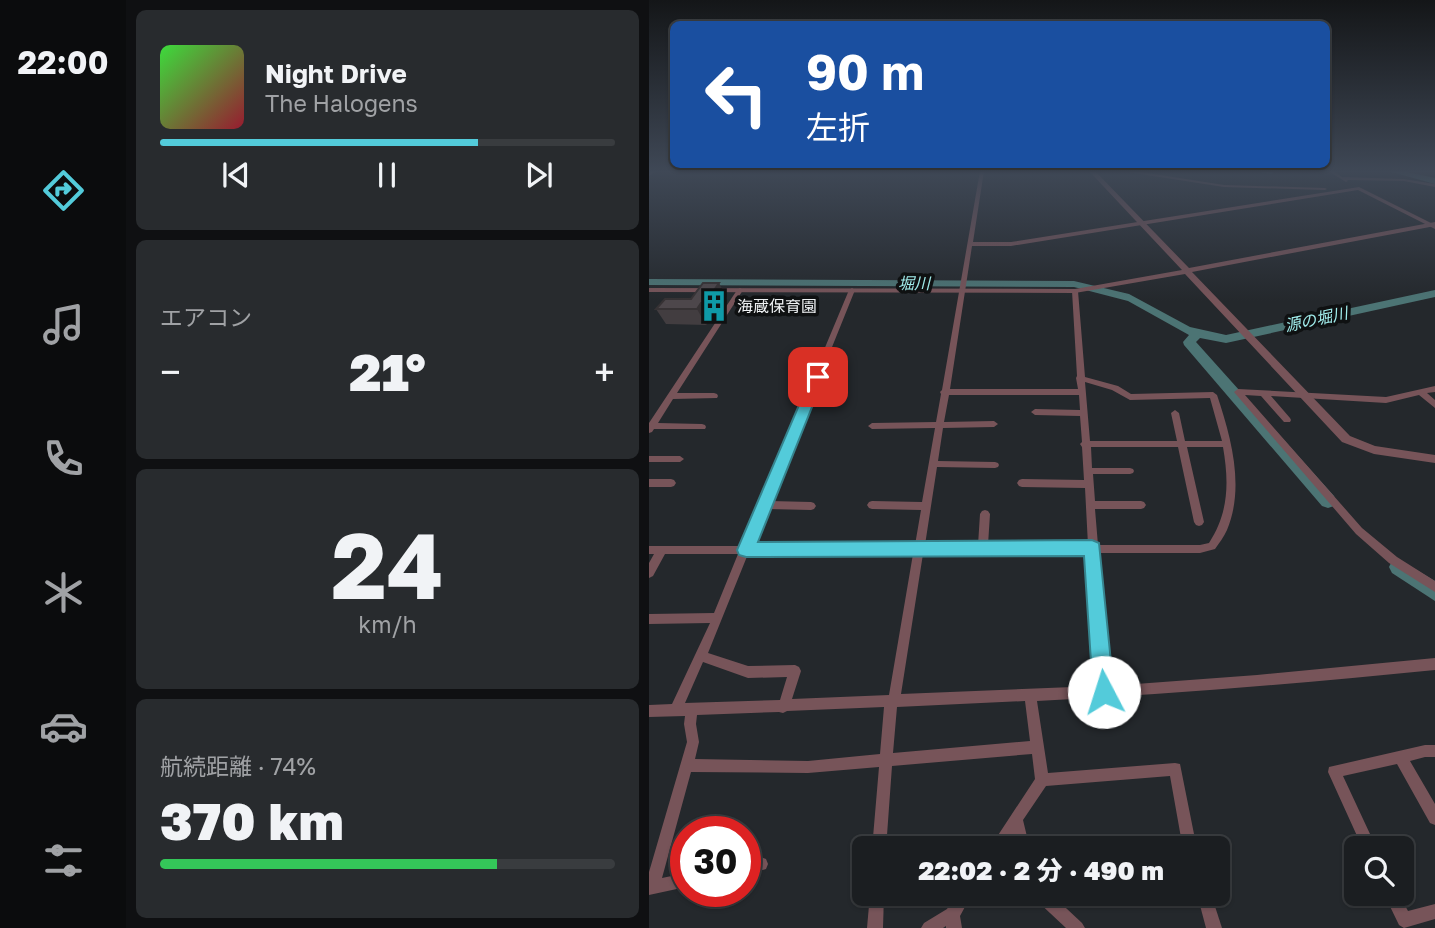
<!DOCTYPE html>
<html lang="ja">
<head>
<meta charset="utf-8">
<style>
	:root { --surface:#1b1e21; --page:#282b2e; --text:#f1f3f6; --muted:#a0a2a5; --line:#393c3f; --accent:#53cbda }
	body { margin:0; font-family:"Golos Text","Noto Sans JP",sans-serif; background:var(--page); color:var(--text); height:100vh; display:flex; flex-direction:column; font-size:26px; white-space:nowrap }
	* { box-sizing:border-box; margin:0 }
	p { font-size:23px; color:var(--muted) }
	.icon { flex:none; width:38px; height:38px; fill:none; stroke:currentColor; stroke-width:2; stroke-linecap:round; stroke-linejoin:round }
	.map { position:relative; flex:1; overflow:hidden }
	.side { display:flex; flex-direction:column; gap:10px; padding:10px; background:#0f1012; width:523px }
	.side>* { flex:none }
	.banner { position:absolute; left:21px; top:21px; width:660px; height:147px; border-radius:10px; box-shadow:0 2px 5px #0004,0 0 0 2px var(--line); background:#1a4fa0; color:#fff; overflow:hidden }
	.tools { position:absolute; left:695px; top:836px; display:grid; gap:14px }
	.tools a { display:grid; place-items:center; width:70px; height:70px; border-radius:10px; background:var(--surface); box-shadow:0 2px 5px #0004,0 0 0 2px var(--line); font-size:35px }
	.speed { position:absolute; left:21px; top:816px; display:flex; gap:14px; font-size:35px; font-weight:700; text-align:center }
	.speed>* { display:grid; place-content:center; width:91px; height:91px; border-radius:50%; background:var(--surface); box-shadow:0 2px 5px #0004,0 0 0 2px var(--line); line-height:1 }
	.speed .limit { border:10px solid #d22; background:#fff; color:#111 }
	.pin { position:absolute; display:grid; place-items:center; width:60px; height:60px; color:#fff; margin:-30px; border-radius:14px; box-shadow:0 4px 10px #0006 }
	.me { position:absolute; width:77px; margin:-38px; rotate:355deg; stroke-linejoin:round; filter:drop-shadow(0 0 5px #0008) }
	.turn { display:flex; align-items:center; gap:24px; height:147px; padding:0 21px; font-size:32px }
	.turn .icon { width:91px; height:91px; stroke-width:2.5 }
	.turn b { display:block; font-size:49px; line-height:60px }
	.big { font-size:52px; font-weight:800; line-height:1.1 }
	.side .card { flex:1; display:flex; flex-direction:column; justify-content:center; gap:10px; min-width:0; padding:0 24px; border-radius:10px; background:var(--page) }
	.side .dial { align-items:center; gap:0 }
	.dial b { font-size:91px; line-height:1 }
	.song { display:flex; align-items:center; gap:21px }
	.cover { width:84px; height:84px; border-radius:10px; background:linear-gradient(135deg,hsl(120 70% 55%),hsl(350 70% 35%)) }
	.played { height:7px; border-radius:4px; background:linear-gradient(90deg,var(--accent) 70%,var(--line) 70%) }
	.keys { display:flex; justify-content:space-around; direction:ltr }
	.heat { display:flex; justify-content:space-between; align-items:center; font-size:38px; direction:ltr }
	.charge { height:10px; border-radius:5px; background:linear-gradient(90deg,#34c759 74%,var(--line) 0) }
	.trip { position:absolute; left:203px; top:836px; width:378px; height:70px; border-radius:10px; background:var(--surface); box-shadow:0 2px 5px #0004,0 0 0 2px var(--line); font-weight:800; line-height:70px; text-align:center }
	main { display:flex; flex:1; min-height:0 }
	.dock { display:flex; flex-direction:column; width:126px; justify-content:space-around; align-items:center; background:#0b0c0d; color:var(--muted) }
	.dock .icon { width:49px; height:49px }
	.dock .on { color:var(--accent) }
	.dock b { font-size:32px; color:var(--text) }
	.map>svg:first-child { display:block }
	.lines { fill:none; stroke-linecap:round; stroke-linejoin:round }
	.river { fill:#4c7474; fill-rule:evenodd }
	.minor { fill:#775459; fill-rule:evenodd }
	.tertiary { fill:#775459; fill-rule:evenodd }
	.wall { fill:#423d40 }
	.shaded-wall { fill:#363234 }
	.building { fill:#4d474b; stroke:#363234; stroke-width:2 }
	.route { fill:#53cbda; stroke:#36848e; stroke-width:2 }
	.labels { text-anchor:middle; stroke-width:7; stroke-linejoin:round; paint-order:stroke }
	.far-water-label { font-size:16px; font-style:italic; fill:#a1edec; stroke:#0f1112 }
	.far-poi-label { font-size:16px; fill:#f0f3f5; stroke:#0f1112; text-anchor:start }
</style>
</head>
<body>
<main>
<nav class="dock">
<b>22:00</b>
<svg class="icon on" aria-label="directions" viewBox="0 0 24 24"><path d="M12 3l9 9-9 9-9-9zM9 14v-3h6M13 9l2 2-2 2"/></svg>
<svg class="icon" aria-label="music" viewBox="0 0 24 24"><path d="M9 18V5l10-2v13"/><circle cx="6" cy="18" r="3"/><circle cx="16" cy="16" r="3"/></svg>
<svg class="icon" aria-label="phone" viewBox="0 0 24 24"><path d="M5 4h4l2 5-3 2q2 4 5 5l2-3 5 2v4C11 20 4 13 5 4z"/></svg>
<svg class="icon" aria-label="climate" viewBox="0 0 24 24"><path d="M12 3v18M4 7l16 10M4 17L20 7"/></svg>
<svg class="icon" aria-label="car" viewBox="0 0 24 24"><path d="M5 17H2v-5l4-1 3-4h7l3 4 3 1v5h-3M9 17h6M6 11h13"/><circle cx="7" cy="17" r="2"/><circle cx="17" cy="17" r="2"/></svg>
<svg class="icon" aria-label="filters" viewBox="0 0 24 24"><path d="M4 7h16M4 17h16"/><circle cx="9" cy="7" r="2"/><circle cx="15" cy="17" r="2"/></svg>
</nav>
<section class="side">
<div class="card">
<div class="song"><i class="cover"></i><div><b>Night Drive</b><p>The Halogens</p></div></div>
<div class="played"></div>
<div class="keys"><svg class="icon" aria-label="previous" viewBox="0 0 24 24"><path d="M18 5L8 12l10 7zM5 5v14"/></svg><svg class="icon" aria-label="pause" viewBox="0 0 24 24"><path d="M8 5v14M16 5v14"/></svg><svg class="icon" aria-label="next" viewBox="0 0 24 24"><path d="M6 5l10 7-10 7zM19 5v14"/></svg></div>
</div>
<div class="card"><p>エアコン</p>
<div class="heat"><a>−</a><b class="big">21°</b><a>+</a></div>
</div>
<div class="card dial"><b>24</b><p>km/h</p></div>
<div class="card"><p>航続距離 · 74%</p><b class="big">370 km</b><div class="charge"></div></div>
</section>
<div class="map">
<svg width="786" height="928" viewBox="0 0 786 928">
	<rect width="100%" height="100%" fill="#24282c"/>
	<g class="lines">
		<!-- river -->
		<g class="river">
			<polygon points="607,171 626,171 622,174"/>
			<polygon points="739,171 753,171 786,178 786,184"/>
			<polygon points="0,279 425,281 480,294 541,327 577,335 786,290 786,297 577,343 551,338 547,342 685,496 687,501 685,506 679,508 673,506 535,345 534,342 540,335 479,301 425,287 0,285"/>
			<polygon points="749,559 786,581 786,601 743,573 740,567 743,561"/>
		</g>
		<!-- minor -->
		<g class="minor">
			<polygon points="2,171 7,171 0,176 0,173"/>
			<path d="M331,171H335L324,242H362L710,187L786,225V229L709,190L362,246H323L301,389H429L427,378L428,376L423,291L426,289L429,291L436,377L469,386L482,394L564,392L568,395C582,437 596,487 578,530C575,537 570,543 566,549L551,553H450L460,686L608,675L786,658V670C653,683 521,695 388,701L399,773L526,763L531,764L548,849H534L521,776L397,786L374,820L381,849H367L364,836L355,849H340L386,779L383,754L243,766L237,849H223L230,767L159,773L42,772L13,878L37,873V887L0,895V872L38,742L35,724L36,716L0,717V705L23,704L61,623L0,624V614L65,613L89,554H16L4,576L0,578V563L5,554H0V546H93L200,290L203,288L206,290L121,501L162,502L165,503L167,506L165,509L162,510L118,509L103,545H266L272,510L223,509L220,508L218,505L220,502L223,501L273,502L286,428L223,429L219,426L223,423L287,422L292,394L291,392L293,390ZM436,382L463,390L481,400L561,398L573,441H536L530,413L526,410L522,413L528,441H441ZM300,395H430L431,410L386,409L382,412L386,415L431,416L433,442L431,444L433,447L435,480L373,479L370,480L368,483L370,486L373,487L436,488L439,545H339L341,514L339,511L336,510L333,511L331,514L329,545H276L288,467L346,468L349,467L350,465L349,463L346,462L289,461L294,428L345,427L349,424L345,421L295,422ZM442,447H529L545,522L547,525L550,526L553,525L555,522L538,447H574C580,482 580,512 560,543L551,545H449L446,509H492L495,508L497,505L495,502L492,501H446L444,474H481L484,473L485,471L484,469L481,468H443ZM99,554H264L240,695L143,699L152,671L150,667L146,665L99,666L59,653ZM274,554H440L449,686L252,694ZM54,662L99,678L138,677L131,700L36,703ZM376,701L381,741L244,753L248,707ZM235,707L231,754L159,761L46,759L50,742L47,724L48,715L130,712L134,713L138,711Z"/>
			<polygon points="476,171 486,171 575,185 676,188 678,189 676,190 575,187 478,172"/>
			<polygon points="679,171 684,171 693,177 755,179 786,184 786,187 755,181 698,180 699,181 697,182"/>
			<polygon points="91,288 94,290 28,393 65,393 68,394 69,396 68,398 24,399 9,423 53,424 56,425 57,427 56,429 5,429 3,432 0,433 0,423 88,290"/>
			<polygon points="786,386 786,392 778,393 786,400 786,408 770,395 737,403 622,396 641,418 642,420 641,422 635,422 612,396 596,395 713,528 748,557 786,581 786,592 740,563 707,534 585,392 589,389 737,397"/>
			<polygon points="0,456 31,456 35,459 31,462 0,462"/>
			<polygon points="0,479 22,479 25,480 27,483 25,486 22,487 0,487"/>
			<polygon points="776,745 786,745 786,757 776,757 761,761 786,804 786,825 781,823 748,764 694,776 728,849 714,849 679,772 680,767"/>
			<polygon points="112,857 117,859 119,864 117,869 96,875 96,861"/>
			<polygon points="221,894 235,894 234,928 218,928"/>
			<polygon points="307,894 323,894 311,916 313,928 297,928 297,926 294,928 272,928 275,923 298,909"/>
			<polygon points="384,894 402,894 433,923 436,928 417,928 386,899"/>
			<polygon points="548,894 562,894 573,928 557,928"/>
			<polygon points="735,894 750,894 759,911 786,904 786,919 755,928 750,925"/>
		</g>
		<!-- tertiary -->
		<polygon class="tertiary" points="440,171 446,171 540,268 786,222 786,226 543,272 701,436 726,446 786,455 786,463 725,454 693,442 536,274 426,293 0,292 0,288 426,289 533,270"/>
	</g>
	<!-- wall -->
	<polygon class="wall" points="78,298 64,319 61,319 57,325 17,324 7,309"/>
	<!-- shaded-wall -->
	<g class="shaded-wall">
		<polygon points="70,283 78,298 64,319 56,303"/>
		<polygon points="52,303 61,319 57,325 48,309"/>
	</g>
	<!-- building -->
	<polygon class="building" points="54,283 70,283 56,303 52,303 48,309 7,309 16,299 42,299"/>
	<!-- sky -->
	<linearGradient id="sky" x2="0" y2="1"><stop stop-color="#141618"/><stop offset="0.57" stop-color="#3f4856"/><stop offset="1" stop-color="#3f4856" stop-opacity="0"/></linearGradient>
	<rect width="786" height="301" fill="url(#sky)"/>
	<!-- route -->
	<polygon class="route" points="169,372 175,377 109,542 443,540 450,543 465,692 462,699 455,702 447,699 444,692 435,556 97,557 90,555 88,550 162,377"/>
	<!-- icons -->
	<defs>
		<symbol id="building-bare" viewBox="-9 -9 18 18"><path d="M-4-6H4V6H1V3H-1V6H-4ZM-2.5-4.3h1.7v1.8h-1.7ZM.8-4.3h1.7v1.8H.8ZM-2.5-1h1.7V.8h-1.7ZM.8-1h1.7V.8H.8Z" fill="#0f9aa8" stroke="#0f1112" stroke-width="2.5" paint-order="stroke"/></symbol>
	</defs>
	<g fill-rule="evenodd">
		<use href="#building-bare" x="43" y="284" width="44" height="44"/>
	</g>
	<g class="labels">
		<!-- far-water labels -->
		<g class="far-water-label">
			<text x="265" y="289">堀川</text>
			<text transform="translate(667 319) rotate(-12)" y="6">源の堀川</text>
		</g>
		<!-- far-poi labels -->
		<g class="far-poi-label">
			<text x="88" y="312">海蔵保育園</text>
		</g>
	</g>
</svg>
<div class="tools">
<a><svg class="icon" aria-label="search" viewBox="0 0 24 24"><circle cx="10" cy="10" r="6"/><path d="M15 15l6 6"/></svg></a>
</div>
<div class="speed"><div class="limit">30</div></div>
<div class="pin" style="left:169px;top:377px;background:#d93025"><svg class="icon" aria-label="arrive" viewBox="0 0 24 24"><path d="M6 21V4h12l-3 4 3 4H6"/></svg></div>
<svg class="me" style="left:455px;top:692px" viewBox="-20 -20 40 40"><circle r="19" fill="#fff"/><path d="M0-13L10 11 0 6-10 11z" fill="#53cbda"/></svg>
<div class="trip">22:02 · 2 分 · 490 m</div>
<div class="banner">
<div class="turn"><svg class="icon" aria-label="left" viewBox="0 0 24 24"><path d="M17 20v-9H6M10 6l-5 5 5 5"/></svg><div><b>90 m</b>左折</div></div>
</div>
</div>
</main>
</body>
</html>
